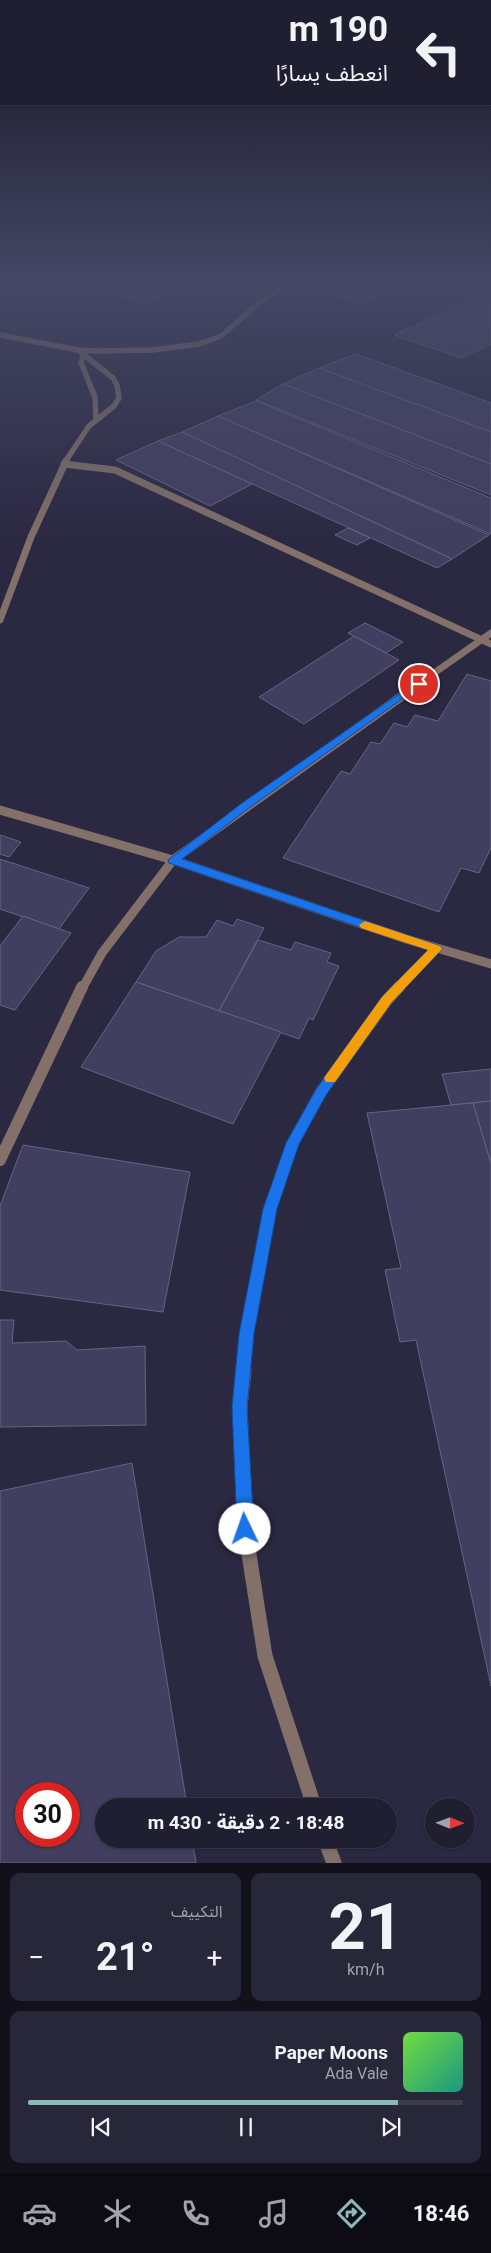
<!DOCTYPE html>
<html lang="ar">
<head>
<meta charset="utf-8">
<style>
	:root { --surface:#201e31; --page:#282739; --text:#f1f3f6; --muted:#a2a2ab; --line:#3d3c4d; --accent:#8bbbb9 }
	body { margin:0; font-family:Roboto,"Noto Sans Arabic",sans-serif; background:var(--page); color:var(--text); direction:rtl; height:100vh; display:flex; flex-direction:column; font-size:19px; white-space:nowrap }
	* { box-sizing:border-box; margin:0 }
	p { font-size:16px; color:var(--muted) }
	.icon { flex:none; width:28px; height:28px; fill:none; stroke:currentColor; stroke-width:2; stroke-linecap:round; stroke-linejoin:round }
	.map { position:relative; height:1863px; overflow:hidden; direction:ltr }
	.sheet { display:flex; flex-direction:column; gap:10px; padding:10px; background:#12101b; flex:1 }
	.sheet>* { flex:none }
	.top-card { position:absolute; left:0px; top:0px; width:491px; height:105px; box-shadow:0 1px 4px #0004,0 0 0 1px var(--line); direction:rtl; background:#201e31; color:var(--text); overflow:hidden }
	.needle { width:32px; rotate:91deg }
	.buttons { position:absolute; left:425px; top:1798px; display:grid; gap:10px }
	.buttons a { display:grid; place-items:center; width:50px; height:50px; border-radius:50%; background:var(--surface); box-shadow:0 1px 4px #0004,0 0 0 1px var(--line); font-size:25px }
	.speed { position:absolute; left:15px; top:1782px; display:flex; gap:10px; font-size:25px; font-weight:700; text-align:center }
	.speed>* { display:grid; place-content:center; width:65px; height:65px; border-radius:50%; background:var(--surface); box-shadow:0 1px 4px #0004,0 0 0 1px var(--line); line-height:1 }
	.speed .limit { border:8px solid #d22; background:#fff; color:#111 }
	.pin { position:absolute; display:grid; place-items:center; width:42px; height:42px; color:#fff; margin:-21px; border:2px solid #fff; border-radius:50%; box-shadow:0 1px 5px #0007 }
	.me { position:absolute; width:55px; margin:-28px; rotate:357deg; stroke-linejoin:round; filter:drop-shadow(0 0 4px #0008) }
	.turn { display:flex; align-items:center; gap:18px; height:105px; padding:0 20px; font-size:22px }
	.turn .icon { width:65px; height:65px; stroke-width:2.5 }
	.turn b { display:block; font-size:35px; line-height:42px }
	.big { font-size:38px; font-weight:700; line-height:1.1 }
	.sheet .card { flex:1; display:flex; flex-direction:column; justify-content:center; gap:8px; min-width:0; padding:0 18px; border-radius:10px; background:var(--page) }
	.sheet .dial { align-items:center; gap:0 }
	.dial b { font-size:65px; line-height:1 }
	.song { display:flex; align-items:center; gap:15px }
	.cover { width:60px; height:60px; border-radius:8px; background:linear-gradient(135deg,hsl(100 70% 55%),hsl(170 70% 35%)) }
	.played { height:5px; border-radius:2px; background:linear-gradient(90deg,var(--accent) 85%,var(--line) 85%) }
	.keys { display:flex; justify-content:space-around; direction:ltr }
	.heat { display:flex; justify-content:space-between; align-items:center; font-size:28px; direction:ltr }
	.sheet .tiles { flex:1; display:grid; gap:10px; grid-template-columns:1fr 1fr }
	.card:last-child { grid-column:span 2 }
	.trip { position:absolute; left:95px; top:1798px; width:302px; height:50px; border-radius:25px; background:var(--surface); box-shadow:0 1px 4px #0004,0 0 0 1px var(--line); font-weight:700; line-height:50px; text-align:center; direction:rtl }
	.menu { display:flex; height:80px; justify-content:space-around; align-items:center; background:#0d0c14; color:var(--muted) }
	.menu .icon { width:35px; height:35px }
	.menu .active { color:var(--accent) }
	.menu b { font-size:22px; color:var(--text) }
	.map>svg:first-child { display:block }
	.building { fill:#423e60; stroke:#666481; fill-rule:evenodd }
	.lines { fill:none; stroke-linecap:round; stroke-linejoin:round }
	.minor-far4 { stroke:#827069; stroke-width:5.5 }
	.minor-far3 { stroke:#827069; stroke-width:7 }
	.minor-far2 { stroke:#827069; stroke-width:9 }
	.minor-far1 { stroke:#827069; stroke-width:12 }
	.minor { stroke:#827069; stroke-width:15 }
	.route { fill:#1a73e8; stroke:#114b97 }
	.slow { fill:#f59e0b }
</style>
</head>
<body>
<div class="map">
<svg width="491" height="1863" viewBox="0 0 491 1863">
	<rect width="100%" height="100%" fill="#2b2841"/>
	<!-- building -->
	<g class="building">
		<polygon points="71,283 189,283 148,304"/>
		<polygon points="309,283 358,283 331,295 309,288 314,286"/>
		<polygon points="358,283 411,283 361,305 331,295"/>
		<polygon points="491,289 491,344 462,358 394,335"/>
		<polygon points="356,354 491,403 491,432 319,368"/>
		<polygon points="319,368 491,432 491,464 283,384"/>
		<polygon points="283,384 491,464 491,495 256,400"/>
		<polygon points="256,401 491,498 491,534 218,416"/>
		<polygon points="218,416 489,535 452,559 182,432"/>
		<polygon points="182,432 452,559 437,568 158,441"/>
		<polygon points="158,441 252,484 210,506 116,460"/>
		<polygon points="348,528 370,538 357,545 335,535"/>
		<polygon points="365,623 403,642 386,653 348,633"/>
		<polygon points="354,636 399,660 304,724 259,697"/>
		<polygon points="467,674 491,681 491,848 479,873 461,868 439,912 283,858 341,771 350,774 371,742 380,744 394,723 407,727 415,715 438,721"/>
		<polygon points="0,835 21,842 9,857 0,854"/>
		<polygon points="0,859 89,888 59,929 0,909"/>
		<polygon points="23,916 71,933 15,1010 0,1005 0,946"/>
		<polygon points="237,919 264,928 219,1011 136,982 156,951 179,937 206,937 217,920 233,926"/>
		<polygon points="258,940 291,950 295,942 331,953 327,962 339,966 313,1020 309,1018 299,1039 219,1011"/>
		<polygon points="136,982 281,1032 233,1124 81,1067"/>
		<polygon points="491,1069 491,1101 451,1105 442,1074"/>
		<polygon points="491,1101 491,1164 473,1103"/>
		<polygon points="473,1103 491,1164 491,1686 416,1340 400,1342 385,1270 401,1268 367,1113"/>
		<polygon points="23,1145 190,1172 163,1312 0,1290 0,1206"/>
		<polygon points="0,1320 14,1320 12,1343 66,1341 77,1350 145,1346 146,1425 0,1427"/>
		<path d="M132,1463L187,1806H104V1839H192L196,1863H0V1491ZM26,1794H69V1836H26Z"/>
	</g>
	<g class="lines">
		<!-- minor-far4 -->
		<g class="minor-far4">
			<polyline points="0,335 78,350 94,351 153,350 199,344 221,336 260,302 290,283"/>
			<polyline points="83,356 81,363 95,397 96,419"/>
			<polyline points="65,462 89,426 114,406 119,398 117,385 113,378 78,350"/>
		</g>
		<!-- minor-far3 -->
		<g class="minor-far3">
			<polyline points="64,464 115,470 491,644"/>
			<polyline points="0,620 31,537 66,461"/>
			<polyline points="407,692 491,633"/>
		</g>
		<!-- minor-far2 -->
		<g class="minor-far2">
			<polyline points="0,810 173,860 406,939 491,964"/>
			<polyline points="82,989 102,953 173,860 409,691"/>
			<polyline points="398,989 436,949"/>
		</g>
		<!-- minor-far1 -->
		<g class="minor-far1">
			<polyline points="0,1160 82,987"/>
			<polyline points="243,1371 247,1334 270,1209 293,1143 321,1092 387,1000 399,987"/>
		</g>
		<!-- minor -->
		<g class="minor">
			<polyline points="244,1370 240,1407 245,1529 265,1656 314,1806"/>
			<polyline points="325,1839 334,1863"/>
		</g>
	</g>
	<!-- sky -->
	<linearGradient id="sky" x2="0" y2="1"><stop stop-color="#181624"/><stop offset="0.52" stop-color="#444865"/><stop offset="1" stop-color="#444865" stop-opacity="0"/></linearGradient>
	<rect width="491" height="544" fill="url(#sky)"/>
	<!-- route -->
	<polygon class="route" points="416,682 423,684 249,808 182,859 440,946 442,949 391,1003 326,1095 299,1144 277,1209 254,1334 247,1407 254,1529 251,1535 245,1537 239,1535 237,1529 232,1407 239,1334 263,1209 286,1143 317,1088 382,997 428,950 169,863 168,860 242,803"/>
	<!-- slow -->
	<polygon class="slow" points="365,921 440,946 442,949 391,1003 335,1082 326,1082 324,1078 326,1075 382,997 428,950 361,928 359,925"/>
</svg>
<div class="buttons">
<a><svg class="needle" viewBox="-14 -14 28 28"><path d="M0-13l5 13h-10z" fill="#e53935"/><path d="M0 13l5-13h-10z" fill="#a2a2ab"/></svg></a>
</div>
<div class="speed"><div class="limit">30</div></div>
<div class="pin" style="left:419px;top:684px;background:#d93025"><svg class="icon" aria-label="arrive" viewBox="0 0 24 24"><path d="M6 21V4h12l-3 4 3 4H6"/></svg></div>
<svg class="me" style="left:245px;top:1529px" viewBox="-20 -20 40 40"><circle r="19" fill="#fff"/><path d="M0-13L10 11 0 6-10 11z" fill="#1a73e8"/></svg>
<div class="trip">18:48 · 2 دقيقة · 430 m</div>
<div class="top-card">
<div class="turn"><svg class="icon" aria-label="left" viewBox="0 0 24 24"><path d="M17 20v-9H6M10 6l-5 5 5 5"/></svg><div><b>190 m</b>انعطف يسارًا</div></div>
</div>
</div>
<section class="sheet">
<div class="tiles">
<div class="card dial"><b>21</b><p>km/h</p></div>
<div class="card"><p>التكييف</p>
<div class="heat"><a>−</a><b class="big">21°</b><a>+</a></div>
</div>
<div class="card">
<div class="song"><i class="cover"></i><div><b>Paper Moons</b><p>Ada Vale</p></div></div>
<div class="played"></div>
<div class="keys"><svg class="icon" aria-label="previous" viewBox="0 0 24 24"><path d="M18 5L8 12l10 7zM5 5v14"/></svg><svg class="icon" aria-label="pause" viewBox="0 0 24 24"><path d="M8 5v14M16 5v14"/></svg><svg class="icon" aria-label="next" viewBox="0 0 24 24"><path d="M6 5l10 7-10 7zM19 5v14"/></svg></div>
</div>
</div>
</section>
<nav class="menu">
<b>18:46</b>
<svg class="icon active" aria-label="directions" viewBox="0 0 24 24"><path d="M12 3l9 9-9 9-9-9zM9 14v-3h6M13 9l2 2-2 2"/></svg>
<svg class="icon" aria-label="music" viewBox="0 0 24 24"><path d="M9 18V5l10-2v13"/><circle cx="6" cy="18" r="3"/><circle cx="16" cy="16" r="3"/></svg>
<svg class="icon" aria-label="phone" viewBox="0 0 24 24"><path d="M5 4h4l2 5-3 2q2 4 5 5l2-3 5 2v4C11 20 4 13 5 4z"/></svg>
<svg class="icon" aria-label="climate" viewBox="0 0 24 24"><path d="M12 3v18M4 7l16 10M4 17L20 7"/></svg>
<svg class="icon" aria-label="car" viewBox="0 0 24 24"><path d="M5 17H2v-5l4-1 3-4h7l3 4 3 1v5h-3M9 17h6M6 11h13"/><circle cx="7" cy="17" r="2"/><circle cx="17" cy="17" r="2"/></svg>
</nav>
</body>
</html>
